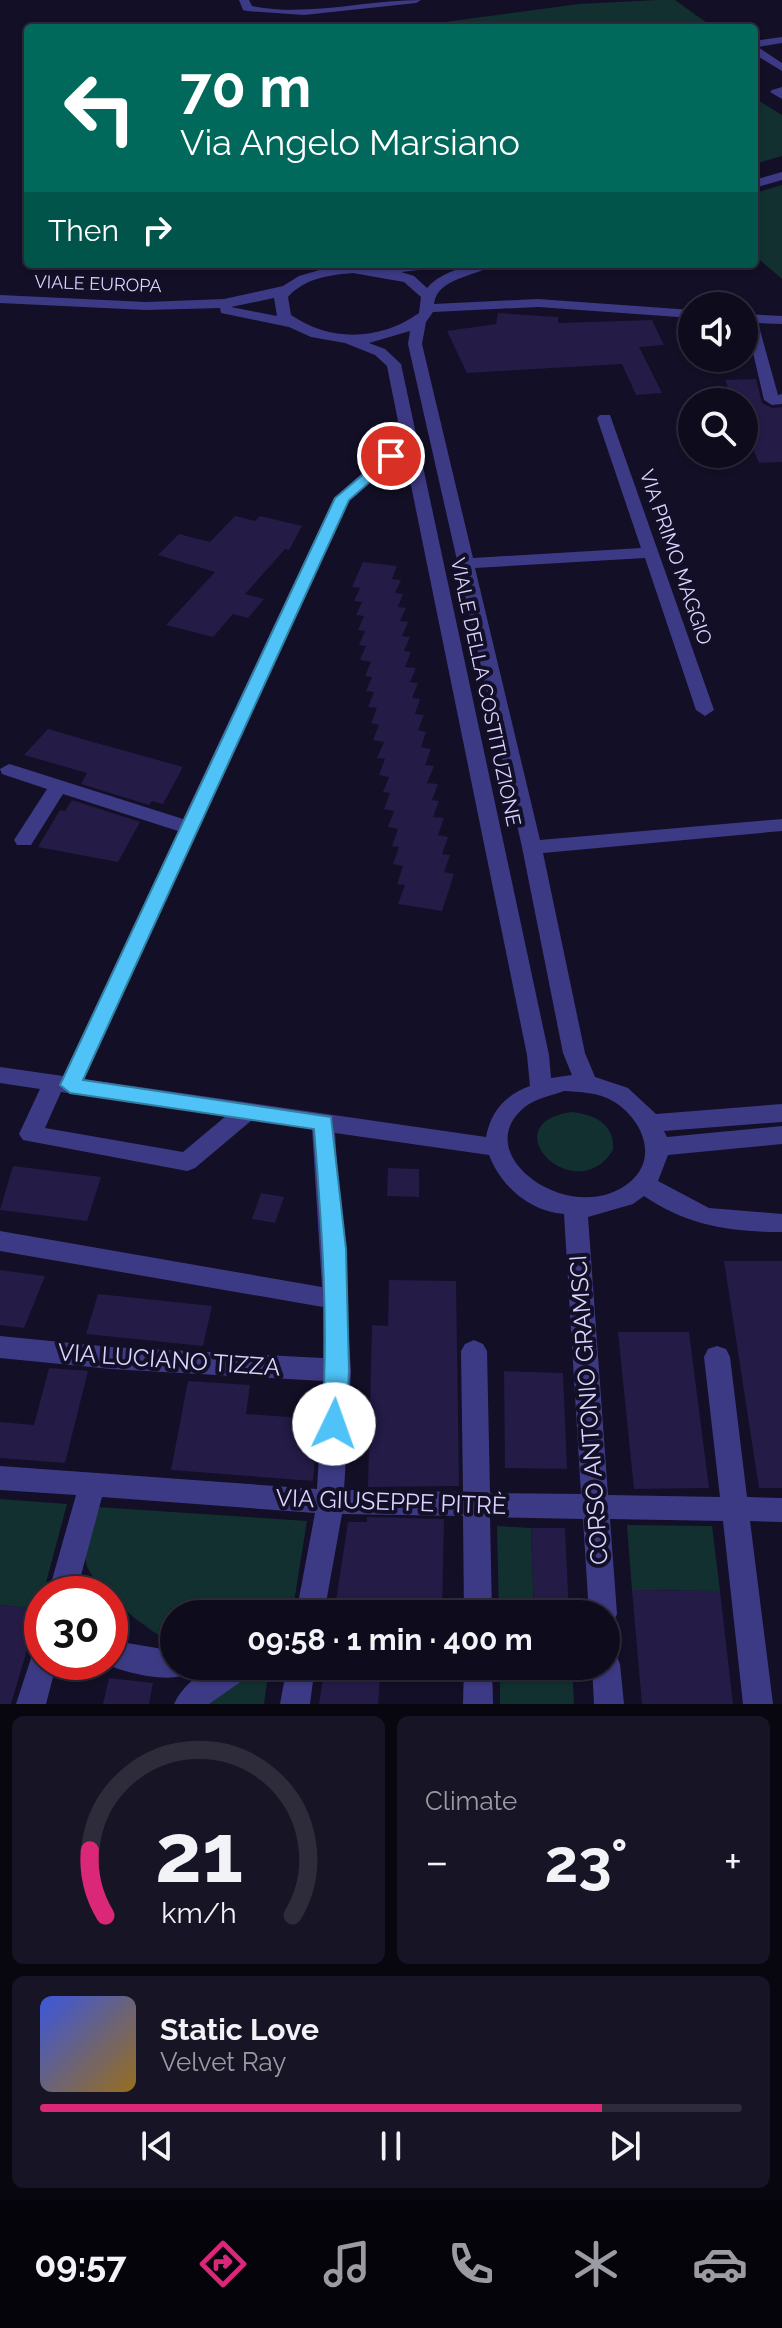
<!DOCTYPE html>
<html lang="en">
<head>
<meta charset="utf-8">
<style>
	:root { --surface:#0e0b1c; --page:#171425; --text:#f1f3f6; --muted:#9b9ba3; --line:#2e2b3b; --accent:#db2777 }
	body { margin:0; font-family:Raleway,sans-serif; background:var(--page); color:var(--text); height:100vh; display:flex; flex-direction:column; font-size:30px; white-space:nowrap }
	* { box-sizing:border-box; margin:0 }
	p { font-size:26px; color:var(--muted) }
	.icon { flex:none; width:44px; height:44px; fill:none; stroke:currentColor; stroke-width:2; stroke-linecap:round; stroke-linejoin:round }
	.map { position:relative; height:1704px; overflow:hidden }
	.drawer { display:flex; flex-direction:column; gap:12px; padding:12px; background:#08060f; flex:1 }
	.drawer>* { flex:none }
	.top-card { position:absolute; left:24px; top:24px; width:734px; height:244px; border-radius:8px; box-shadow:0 2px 6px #0004,0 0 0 2px var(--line); background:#00695c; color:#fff; overflow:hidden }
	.fabs { position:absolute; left:678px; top:292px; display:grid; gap:16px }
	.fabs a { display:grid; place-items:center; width:80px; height:80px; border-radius:50%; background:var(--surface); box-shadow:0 2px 6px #0004,0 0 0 2px var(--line); font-size:40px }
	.speed { position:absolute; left:24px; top:1576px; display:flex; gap:16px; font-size:40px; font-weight:700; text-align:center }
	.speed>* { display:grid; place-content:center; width:104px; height:104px; border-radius:50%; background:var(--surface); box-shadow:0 2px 6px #0004,0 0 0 2px var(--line); line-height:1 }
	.speed .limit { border:12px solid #d22; background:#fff; color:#111 }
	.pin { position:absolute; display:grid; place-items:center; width:68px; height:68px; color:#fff; margin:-34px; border:4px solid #fff; border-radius:50%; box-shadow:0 2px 8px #0007 }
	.me { position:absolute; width:88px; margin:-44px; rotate:3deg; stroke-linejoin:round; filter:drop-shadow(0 0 6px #0008) }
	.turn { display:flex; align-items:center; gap:28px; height:168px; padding:0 24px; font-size:36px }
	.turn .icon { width:104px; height:104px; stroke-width:2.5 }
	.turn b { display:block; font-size:56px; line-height:68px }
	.then { display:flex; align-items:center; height:76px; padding:0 24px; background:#0003; gap:16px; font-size:30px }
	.big { font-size:60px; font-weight:700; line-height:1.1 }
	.drawer .tile { flex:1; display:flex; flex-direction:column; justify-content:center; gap:12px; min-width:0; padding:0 28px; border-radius:12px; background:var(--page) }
	.drawer .dial { align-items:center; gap:0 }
	.dial svg { height:208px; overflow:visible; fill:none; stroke:var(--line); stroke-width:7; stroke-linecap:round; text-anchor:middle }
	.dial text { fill:var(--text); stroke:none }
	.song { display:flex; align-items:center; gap:24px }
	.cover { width:96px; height:96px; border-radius:12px; background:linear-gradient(135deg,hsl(230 70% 55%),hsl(40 70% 35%)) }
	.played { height:8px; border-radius:4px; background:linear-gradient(90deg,var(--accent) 80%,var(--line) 80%) }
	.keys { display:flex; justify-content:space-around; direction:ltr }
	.heat { display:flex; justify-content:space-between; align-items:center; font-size:44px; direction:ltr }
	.drawer .tiles { flex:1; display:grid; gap:12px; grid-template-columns:1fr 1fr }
	.tile:last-child { grid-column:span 2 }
	.trip { position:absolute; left:160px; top:1600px; width:460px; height:80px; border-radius:40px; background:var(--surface); box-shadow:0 2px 6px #0004,0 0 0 2px var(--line); font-weight:700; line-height:80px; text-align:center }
	.tabs { display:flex; height:128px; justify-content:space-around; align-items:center; background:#06040b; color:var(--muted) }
	.tabs .icon { width:56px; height:56px }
	.tabs .selected { color:var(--accent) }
	.tabs b { font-size:36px; color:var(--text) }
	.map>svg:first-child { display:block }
	.green { fill:#12302f }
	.building { fill:#241b47 }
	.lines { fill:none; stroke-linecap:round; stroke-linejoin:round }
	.minor { fill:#3d3a85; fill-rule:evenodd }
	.route { fill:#4fc3f7; stroke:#337fa1; stroke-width:2 }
	.labels { text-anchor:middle; stroke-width:8; stroke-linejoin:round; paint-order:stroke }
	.far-street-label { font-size:18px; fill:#d9d4ff; stroke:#130f26 }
	.street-label { font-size:20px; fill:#d9d4ff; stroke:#130f26 }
	.near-street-label { font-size:24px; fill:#d9d4ff; stroke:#130f26 }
</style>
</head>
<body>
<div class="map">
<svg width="782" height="1704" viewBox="0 0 782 1704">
	<rect width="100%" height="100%" fill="#130f26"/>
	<!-- green -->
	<g class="green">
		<polygon points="657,0 675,0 714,28 400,28 579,4"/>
		<polygon points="754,98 782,115 782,156 754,164"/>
		<polygon points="782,185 782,279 754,255 754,193"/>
		<path d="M571,1112C594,1114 615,1124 613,1150C575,1211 490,1124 571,1112Z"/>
		<polygon points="0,1499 67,1504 39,1609 0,1605"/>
		<path d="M97,1507L307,1521L294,1602L286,1614H174V1644C151,1633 92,1588 86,1563C83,1547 93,1523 97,1507Z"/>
		<polygon points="627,1525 712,1526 720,1591 632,1590"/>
		<polygon points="497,1526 531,1528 534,1614 499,1614"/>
		<polygon points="500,1666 572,1666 574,1704 500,1704"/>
		<polygon points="259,1671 268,1675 264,1704 204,1704 243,1674"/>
	</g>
	<!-- building -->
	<g class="building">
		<polygon points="498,313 558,317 558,323 652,320 664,345 639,347 662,393 636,395 622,364 467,373 447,331 496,324"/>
		<polygon points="756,379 762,403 772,408 782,407 782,462 759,463 744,426 744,402 734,402 725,380"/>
		<polygon points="235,516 255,521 260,516 302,526 289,550 285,549 245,594 264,599 248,618 233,614 213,637 166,625 215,572 158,555 179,534 210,542"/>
		<polygon points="363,562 397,566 392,579 401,580 395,593 403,594 398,607 406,608 400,621 408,622 402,636 410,637 404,651 411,652 405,667 416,668 410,682 418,683 412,698 420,699 415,714 424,715 418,730 426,732 421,747 431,749 425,765 434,766 427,783 438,784 432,800 439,801 433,817 444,818 438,835 448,837 442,854 450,855 444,872 454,874 442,911 398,904 405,885 397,884 403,866 393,864 399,847 392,846 398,829 388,827 394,811 384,809 390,793 383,792 389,777 379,775 385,759 377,758 384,742 373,740 379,725 371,723 377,708 368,707 374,692 366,691 372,677 365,676 371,662 360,660 366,646 359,645 365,631 358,630 364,616 356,615 362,602 354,601 360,588 352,587"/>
		<polygon points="48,729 93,742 183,767 163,804 152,801 149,805 81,784 87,773 24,755"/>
		<polygon points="72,800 140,822 118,862 38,847 60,810 65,811"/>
		<polygon points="13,1166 101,1177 87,1221 0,1210"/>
		<polygon points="388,1168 419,1169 419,1197 387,1196"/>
		<polygon points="261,1193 284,1197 275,1223 252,1219"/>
		<polygon points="724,1261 782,1261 782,1488 759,1488"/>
		<polygon points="0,1270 45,1276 24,1328 0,1325"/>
		<polygon points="389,1280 456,1281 459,1486 368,1487 372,1325 388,1326"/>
		<polygon points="98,1294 212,1306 203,1346 86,1334"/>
		<polygon points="618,1332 689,1332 709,1488 634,1489"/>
		<polygon points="49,1368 88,1371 65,1463 0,1458 0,1422 34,1425"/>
		<polygon points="504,1371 563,1373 567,1469 505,1468"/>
		<polygon points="188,1381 250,1385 246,1414 318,1419 313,1481 171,1470"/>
		<polygon points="367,1517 444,1519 442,1614 334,1614 348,1522 367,1522"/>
		<polygon points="531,1528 565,1528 569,1614 534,1614"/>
		<polygon points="632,1590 720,1591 733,1704 642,1704"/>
		<polygon points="0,1605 39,1609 11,1704 0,1704"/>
		<polygon points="325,1666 381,1666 378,1704 319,1704"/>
		<polygon points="109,1678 153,1683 149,1704 103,1704"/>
	</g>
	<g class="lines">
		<!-- minor -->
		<g class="minor">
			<path d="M239,0H249L252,6C307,17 366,0 421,0L416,3L304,15L247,11L243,10Z"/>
			<polygon points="782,37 782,43 758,47 782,63 782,71 754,54 754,41"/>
			<polygon points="782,87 782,99 770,92 772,90"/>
			<polygon points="782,172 782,180 754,188 754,180"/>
			<path d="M398,264H444L437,268L401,272L414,276L427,288C443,270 471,264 494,264C477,277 437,277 434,304L538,299L692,310V318L538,307L433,312L426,322L422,344L473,558L641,548L597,418L600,415H610L714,710L705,716L696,710L645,558L475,568L540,840L782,819V831L543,853L585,1053L595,1077L628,1088L656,1114L782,1104V1122L664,1131L667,1137L782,1126V1144L668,1155L658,1181L709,1208L782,1214V1232C731,1232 688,1226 644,1196L633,1204L588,1217L608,1495L720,1497L704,1357L708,1349L717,1346L726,1349L730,1357L747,1497L782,1498V1522L750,1521L773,1704H743L723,1521L610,1519L617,1614L613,1623L606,1626V1614H589L583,1519L490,1517L492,1614H464L463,1516L342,1514L324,1614H296L315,1513L102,1497L76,1594H48L76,1495L0,1490V1466L317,1489L323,1381L111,1369L0,1358V1336L111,1347L323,1358V1307L0,1251V1231L322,1287L312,1129L252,1120L195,1168L187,1171L23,1140L19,1134L40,1089L0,1083V1067L63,1076L178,831L63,794L31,845H17L14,840L47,789L2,774L0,769L9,764L16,766L183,819L334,498L385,453L403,446L387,366L375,355L345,343L311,337L289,327L221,313L220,308L146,310L0,303V295L146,302L224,299L283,286L299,276L323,269L353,265L382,269ZM353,273L404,282L421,297L419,313C380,341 330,342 291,315L288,297C305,278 329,275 353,273ZM274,298L277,316L231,307ZM410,331L408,344L522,847L563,1053L572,1075L551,1078L549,1055L401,364L385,349L369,343ZM405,456L527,1055L530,1086C505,1095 491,1111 486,1137L84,1079L349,500L397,459ZM564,1091C578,1092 593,1092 607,1098C638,1112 662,1155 630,1182C571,1231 461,1151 529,1104C539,1098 553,1095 564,1091ZM61,1092L226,1116L183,1152L45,1128ZM335,1133L489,1155C501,1186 529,1211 564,1214L581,1494L490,1493L487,1351L483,1344L474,1340L465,1344L461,1351L463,1492L344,1490L351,1371Z"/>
			<polygon points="744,314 782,316 782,324 758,323 778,395 782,394 782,404 772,405 764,400"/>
			<path d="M110,1640L174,1651V1666H188L184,1675C163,1683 120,1671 100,1662H110Z"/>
			<polygon points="42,1649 42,1662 57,1662 46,1704 16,1704 33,1652"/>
			<polygon points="606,1650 616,1654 620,1664 624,1704 594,1704 592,1666 606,1666"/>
			<path d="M213,1666H253L249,1676L209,1704H174C182,1686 197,1676 213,1666Z"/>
			<polygon points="287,1666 315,1666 310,1704 280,1704"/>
			<polygon points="464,1666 492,1666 493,1704 463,1704"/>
		</g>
	</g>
	<!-- route -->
	<path class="route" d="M391,451L396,453V459L349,500L83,1080L331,1117L346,1249L349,1371L346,1424L343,1431L334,1434L326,1431L322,1424C329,1325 322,1228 314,1129L70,1093L60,1085L335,498Z"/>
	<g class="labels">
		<!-- far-street labels -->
		<g class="far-street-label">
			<text transform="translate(98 284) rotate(2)" y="6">VIALE EUROPA</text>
		</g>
		<!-- street labels -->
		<g class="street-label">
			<text transform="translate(676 557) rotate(71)" y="7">VIA PRIMO MAGGIO</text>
			<text transform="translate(486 692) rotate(78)" y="7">VIALE DELLA COSTITUZIONE</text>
		</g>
		<!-- near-street labels -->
		<g class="near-street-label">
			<text transform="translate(169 1360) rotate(4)" y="8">VIA LUCIANO TIZZA</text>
			<text transform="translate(589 1410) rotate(-94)" y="8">CORSO ANTONIO GRAMSCI</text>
			<text transform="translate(391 1502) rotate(2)" y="8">VIA GIUSEPPE PITRÈ</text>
		</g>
	</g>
</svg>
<div class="fabs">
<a><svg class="icon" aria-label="sound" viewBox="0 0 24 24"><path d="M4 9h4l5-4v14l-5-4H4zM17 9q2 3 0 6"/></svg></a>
<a><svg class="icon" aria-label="search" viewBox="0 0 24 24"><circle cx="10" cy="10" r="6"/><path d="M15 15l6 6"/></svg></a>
</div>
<div class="speed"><div class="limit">30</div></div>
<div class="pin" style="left:391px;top:456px;background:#d93025"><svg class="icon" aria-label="arrive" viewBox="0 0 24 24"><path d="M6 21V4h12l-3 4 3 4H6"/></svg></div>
<svg class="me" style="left:334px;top:1424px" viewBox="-20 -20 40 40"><circle r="19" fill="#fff"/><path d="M0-13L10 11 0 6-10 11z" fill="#4fc3f7"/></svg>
<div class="trip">09:58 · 1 min · 400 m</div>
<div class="top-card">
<div class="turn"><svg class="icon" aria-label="left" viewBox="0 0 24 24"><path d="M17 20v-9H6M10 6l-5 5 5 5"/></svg><div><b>70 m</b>Via Angelo Marsiano</div></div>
<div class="then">Then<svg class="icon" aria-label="right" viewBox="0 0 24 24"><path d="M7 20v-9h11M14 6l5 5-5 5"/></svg></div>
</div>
</div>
<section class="drawer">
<div class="tiles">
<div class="tile dial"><svg viewBox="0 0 100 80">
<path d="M14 69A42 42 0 1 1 86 69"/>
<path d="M14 69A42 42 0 0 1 8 44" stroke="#db2777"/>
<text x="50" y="56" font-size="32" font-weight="700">21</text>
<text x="50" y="72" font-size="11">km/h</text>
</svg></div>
<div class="tile"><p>Climate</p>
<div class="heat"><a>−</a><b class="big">23°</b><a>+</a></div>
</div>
<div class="tile">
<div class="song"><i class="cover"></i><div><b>Static Love</b><p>Velvet Ray</p></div></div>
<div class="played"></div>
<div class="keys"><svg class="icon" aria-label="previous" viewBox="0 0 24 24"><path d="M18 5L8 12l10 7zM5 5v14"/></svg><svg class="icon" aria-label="pause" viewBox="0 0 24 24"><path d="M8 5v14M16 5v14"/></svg><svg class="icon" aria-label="next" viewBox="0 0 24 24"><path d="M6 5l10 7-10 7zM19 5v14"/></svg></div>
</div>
</div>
</section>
<nav class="tabs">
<b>09:57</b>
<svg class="icon selected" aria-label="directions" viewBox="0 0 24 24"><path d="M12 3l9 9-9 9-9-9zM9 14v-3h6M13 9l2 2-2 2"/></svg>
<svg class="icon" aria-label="music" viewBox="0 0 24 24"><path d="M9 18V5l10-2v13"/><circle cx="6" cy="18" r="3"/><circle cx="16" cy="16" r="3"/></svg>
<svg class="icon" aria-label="phone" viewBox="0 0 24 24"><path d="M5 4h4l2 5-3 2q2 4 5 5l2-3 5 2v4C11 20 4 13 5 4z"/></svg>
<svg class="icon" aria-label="climate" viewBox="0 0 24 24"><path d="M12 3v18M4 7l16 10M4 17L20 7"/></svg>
<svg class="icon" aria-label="car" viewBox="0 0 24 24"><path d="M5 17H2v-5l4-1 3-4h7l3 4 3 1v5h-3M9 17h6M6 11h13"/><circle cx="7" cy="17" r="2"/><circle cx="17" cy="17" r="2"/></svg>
</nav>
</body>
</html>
